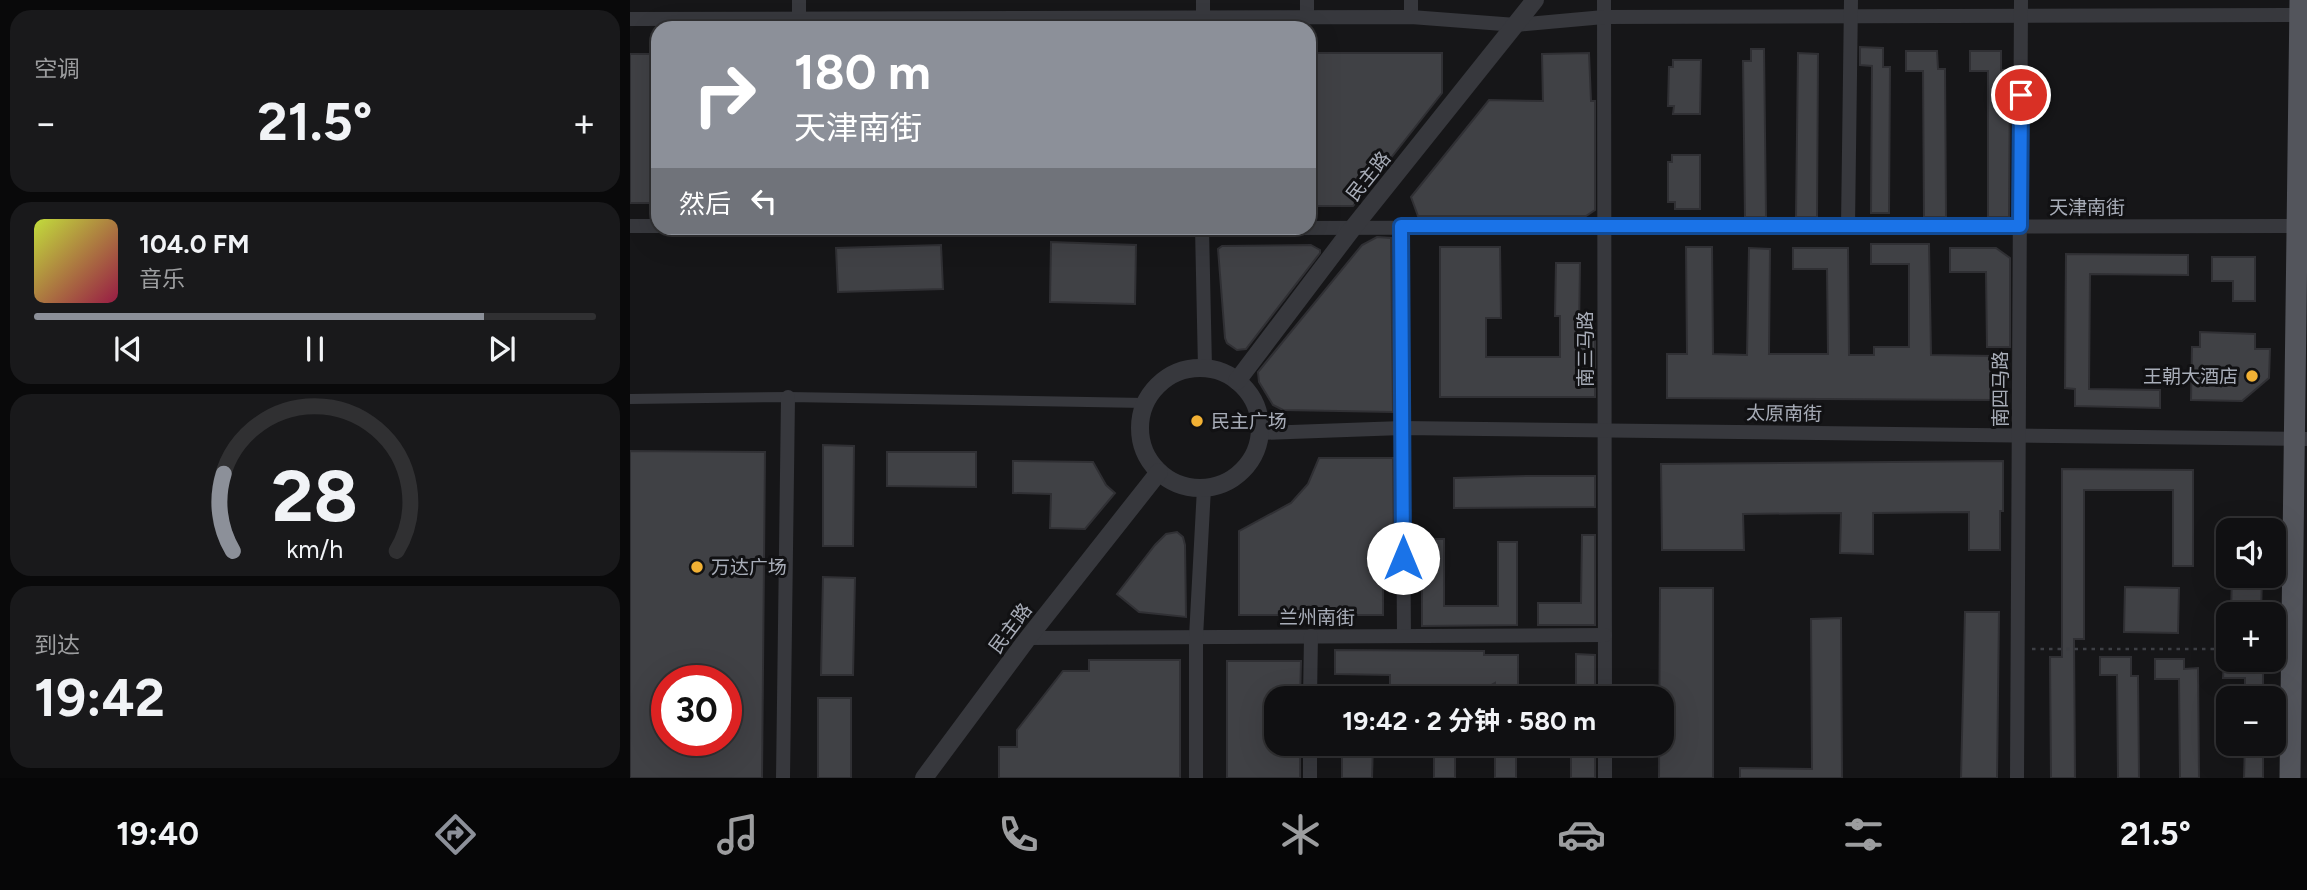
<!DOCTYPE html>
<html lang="zh">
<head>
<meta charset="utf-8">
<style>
	:root { --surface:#101012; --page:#19191b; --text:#f1f3f6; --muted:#9c9d9f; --line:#303032; --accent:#8c9099 }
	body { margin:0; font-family:Figtree,"Noto Sans SC",sans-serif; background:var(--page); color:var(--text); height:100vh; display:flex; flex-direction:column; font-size:26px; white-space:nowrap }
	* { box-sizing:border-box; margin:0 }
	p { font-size:23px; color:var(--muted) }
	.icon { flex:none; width:38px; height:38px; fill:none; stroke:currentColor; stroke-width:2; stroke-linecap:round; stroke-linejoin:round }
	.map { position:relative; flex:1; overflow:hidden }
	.details { display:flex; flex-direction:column; gap:10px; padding:10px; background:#09090a; width:630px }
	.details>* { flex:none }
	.top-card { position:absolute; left:21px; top:21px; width:665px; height:214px; border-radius:21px; box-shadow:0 7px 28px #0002,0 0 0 2px var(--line); background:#8c9099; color:#fff; overflow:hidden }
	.controls { position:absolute; left:1586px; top:518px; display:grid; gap:14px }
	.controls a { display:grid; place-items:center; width:70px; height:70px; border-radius:14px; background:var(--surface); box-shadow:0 7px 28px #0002,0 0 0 2px var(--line); font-size:35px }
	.speed { position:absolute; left:21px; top:665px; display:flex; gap:14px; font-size:35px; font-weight:700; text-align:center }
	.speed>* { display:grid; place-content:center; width:91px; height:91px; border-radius:50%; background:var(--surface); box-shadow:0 7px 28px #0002,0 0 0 2px var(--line); line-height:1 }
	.speed .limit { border:10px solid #d22; background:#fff; color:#111 }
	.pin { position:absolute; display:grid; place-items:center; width:60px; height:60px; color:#fff; margin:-30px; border:4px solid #fff; border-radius:50%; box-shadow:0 2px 7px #0007 }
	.me { position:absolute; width:77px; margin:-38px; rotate:0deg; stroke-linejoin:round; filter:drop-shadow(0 0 5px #0008) }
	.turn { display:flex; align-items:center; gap:24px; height:147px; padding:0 28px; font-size:32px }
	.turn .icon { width:91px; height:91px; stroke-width:2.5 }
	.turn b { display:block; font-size:49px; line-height:60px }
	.then { display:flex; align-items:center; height:66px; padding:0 28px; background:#0003; gap:14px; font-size:26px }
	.big { font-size:52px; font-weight:700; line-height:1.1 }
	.details .widget { flex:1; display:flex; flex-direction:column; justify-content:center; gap:10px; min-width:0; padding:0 24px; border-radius:21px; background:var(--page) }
	.details .dial { align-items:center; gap:0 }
	.dial svg { height:182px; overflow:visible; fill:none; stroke:var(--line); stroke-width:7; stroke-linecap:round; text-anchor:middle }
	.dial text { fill:var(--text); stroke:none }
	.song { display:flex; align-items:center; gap:21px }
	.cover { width:84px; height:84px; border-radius:10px; background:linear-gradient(135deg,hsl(70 70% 55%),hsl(340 70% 35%)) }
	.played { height:7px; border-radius:4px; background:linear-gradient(90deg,var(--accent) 80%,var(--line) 80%) }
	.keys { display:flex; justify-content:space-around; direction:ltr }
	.heat { display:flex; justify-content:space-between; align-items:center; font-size:38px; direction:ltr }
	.trip { position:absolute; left:634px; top:686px; width:410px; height:70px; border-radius:21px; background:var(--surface); box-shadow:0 7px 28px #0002,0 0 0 2px var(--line); font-weight:700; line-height:70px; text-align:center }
	.dock { display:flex; height:112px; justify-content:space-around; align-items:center; background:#060607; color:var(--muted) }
	.dock .icon { width:49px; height:49px }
	.dock .selected { color:var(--accent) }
	.dock b { font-size:32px; color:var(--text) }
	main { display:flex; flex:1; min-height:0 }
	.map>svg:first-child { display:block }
	.building { fill:#404145; stroke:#303034; stroke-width:2; fill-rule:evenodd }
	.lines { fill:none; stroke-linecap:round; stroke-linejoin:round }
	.path { stroke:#3d3f44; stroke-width:2.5; stroke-dasharray:3.5 5; stroke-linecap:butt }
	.pedestrian { stroke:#37383d; stroke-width:10 }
	.minor { stroke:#37383d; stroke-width:14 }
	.tertiary { stroke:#37383d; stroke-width:18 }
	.primary { stroke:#53555c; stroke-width:21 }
	.route-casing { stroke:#114b97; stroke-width:18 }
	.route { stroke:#1a73e8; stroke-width:12 }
	.poi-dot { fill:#f2b134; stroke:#111113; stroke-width:2.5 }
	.labels { text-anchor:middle; stroke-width:6; stroke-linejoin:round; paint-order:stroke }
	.street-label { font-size:19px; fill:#a8adb8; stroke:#111113 }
	.poi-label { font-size:19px; fill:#a8adb8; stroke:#111113; text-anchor:start }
</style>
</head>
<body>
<main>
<section class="details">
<div class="widget"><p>空调</p>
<div class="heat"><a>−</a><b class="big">21.5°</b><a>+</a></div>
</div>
<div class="widget">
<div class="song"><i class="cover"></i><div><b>104.0 FM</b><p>音乐</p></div></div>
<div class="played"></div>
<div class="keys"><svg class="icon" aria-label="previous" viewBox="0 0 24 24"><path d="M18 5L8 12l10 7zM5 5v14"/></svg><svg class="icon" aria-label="pause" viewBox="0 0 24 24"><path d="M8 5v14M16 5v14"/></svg><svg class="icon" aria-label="next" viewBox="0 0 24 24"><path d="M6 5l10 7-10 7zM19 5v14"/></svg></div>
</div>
<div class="widget dial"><svg viewBox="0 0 100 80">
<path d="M14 69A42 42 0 1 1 86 69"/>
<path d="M14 69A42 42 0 0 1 10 35" stroke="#8c9099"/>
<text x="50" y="56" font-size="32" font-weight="700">28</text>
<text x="50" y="72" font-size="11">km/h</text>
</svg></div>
<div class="widget"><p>到达</p><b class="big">19:42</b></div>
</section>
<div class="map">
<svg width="1677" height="778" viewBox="0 0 1677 778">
	<rect width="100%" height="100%" fill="#161618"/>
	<!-- building -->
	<g class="building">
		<polygon points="1230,47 1253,48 1253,67 1260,67 1259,213 1241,213 1242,66 1230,65"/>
		<polygon points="1121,49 1134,49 1136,217 1115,217 1113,61 1121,61"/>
		<polygon points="1276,51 1307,51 1308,69 1315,69 1316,217 1294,217 1293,71 1276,71"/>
		<polygon points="1340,51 1371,51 1371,70 1380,70 1379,217 1358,217 1358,71 1340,71"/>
		<polygon points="679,53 812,53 812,93 723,206 679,206"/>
		<polygon points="959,53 961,101 965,101 965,210 956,216 788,216 781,197 859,100 913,101 912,54"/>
		<polygon points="1168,53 1188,54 1187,217 1166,217"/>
		<rect x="0" y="54" width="28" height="149"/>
		<polygon points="1043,60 1071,60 1070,114 1043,114 1044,106 1038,106 1039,67 1043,67"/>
		<polygon points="1042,155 1070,155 1070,209 1045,209 1045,202 1038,202 1038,162 1042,162"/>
		<polygon points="747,237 761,238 763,412 653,410 643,405 629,382 628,372 732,245"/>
		<polygon points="421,242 506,245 505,304 420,302"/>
		<polygon points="1241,244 1299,244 1301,355 1363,356 1363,400 1037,398 1037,354 1057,354 1056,247 1082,247 1083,354 1117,355 1119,248 1140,249 1139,354 1198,354 1197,269 1163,269 1163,248 1218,248 1219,355 1244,355 1244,347 1279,347 1279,264 1241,264"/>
		<polygon points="311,245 313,289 208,292 206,248"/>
		<polygon points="681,245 690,250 690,253 616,349 607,350 597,343 595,338 588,249 592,246"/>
		<polygon points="810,247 870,247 871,318 856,318 856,357 930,357 930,316 925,316 926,263 950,263 949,330 965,330 965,397 810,397"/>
		<polygon points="1320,248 1366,248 1380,258 1380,347 1357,347 1356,272 1320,272"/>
		<polygon points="1436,254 1558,255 1558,275 1460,274 1459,389 1530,390 1530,408 1445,406 1445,389 1435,388"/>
		<polygon points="1582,257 1625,257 1625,301 1603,301 1603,281 1582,281"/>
		<polygon points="1570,332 1625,334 1625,349 1640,349 1639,378 1612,401 1561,400 1562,347 1570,347"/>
		<polygon points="193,445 224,446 223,546 193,546"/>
		<path d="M0,451L135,452L132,778H0ZM37,681H96V740H37Z"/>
		<polygon points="257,452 346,452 346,487 257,486"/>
		<polygon points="689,458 763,458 764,548 753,548 753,615 609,615 609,531 661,503 678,484"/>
		<polygon points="383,461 463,462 476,485 485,493 455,529 420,528 421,494 383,493"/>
		<polygon points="1373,461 1373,511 1370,511 1370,550 1339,550 1339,512 1243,513 1243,554 1210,553 1211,513 1113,514 1114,550 1032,550 1031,464"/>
		<polygon points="1432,469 1563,470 1563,566 1543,566 1543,490 1454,490 1454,639 1444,639 1445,778 1421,778 1420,657 1432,657"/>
		<polygon points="896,476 965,476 965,507 824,508 824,478"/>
		<polygon points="547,532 553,537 555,545 556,617 509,612 487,594 525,545 536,534"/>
		<polygon points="952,535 965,535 965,625 908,625 908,603 951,603"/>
		<polygon points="792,539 814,539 814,606 868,606 868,542 887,542 887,625 792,626"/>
		<polygon points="1602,576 1632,576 1631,614 1601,614"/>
		<polygon points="193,577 225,578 223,675 191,675"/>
		<polygon points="1495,587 1549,588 1548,633 1494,632"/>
		<polygon points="1030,588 1083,588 1083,778 1029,778"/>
		<polygon points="1335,612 1369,612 1367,778 1331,778"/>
		<polygon points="1211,618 1212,778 1110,778 1110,768 1182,769 1181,619"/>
		<polygon points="705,650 854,651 854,655 888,655 888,698 865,698 865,683 838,698 760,698 760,675 705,674"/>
		<polygon points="946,654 965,655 965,698 946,698"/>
		<polygon points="1470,657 1501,657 1501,676 1508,676 1509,778 1488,778 1487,675 1470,675"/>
		<polygon points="1525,659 1554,659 1554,669 1568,668 1569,778 1550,778 1549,679 1525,679"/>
		<polygon points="459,660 550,660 550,778 369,778 369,747 387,747 387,730 433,671 459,671"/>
		<polygon points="597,661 671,661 670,698 646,698 646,744 670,744 670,778 597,778"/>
		<polygon points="1594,661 1627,662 1633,667 1633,698 1615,698 1615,678 1593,678"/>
		<rect x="188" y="698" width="33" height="80"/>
		<polygon points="712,744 743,744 742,778 712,778"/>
		<rect x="804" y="744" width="21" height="34"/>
		<rect x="865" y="744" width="21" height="34"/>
		<rect x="941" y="744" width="24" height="34"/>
		<polygon points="1615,744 1633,744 1633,778 1614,778"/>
	</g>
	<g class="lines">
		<!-- path -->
		<polyline class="path" points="1402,649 1598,649"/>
		<!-- pedestrian -->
		<polyline class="pedestrian" points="0,399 158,397 515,403"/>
		<!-- minor -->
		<g class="minor">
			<polyline points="781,0 781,17"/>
			<polyline points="974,0 975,698"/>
			<polyline points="677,17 677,0"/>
			<polyline points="0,19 781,17 886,25 974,17 1670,15"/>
			<polyline points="169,27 169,0"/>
			<polyline points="573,28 573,0"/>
			<polyline points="0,226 28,226"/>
			<polyline points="771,226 774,636"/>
			<polyline points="1218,226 1221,0"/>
			<polyline points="572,228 575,368"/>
			<polyline points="659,228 1667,226"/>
			<polyline points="630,433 772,428 1677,439"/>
			<polyline points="398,638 975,635"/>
			<polyline points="680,698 681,636"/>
			<polyline points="975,744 975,778"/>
			<polyline points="153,778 158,397"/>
			<polyline points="566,778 566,637 574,488"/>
			<polyline points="680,778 680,744"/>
			<polyline points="1387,778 1391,0"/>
		</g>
		<!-- tertiary -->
		<g class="tertiary">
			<circle cx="570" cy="428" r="60"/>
			<polyline points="607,381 722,229 905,0"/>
			<polyline points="294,778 398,638 529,472"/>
		</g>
		<!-- primary -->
		<polyline class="primary" points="1660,778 1670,0"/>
	</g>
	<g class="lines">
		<defs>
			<polyline id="route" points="773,558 771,226 1390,226 1391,95"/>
		</defs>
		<!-- route casing -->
		<use href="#route" class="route-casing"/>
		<!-- route -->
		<use href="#route" class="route"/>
	</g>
	<!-- markers -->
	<g class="poi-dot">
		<circle cx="1622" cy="376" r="7"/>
		<circle cx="567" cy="421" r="7"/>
		<circle cx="67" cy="567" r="7"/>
	</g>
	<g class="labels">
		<!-- street labels -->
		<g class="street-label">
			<text transform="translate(738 176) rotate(-51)" y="7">民主路</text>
			<text x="1457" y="214">天津南街</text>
			<text transform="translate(955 349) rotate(-90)" y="7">南三马路</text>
			<text transform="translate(1370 389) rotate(-90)" y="7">南四马路</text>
			<text transform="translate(1154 413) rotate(1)" y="7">太原南街</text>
			<text x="687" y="624">兰州南街</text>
			<text transform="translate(380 628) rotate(-53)" y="7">民主路</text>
		</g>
		<!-- poi labels -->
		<g class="poi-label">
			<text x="1608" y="383" text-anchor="end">王朝大酒店</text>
			<text x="581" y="428">民主广场</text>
			<text x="81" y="574">万达广场</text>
		</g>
	</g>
</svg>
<div class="controls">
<a><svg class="icon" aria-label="sound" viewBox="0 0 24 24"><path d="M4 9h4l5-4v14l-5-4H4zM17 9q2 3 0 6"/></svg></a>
<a>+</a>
<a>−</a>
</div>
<div class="speed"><div class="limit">30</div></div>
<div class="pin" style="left:1391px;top:95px;background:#d93025"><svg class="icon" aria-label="arrive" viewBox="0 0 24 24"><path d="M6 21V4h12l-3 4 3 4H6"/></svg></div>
<svg class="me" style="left:773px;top:558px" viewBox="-20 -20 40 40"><circle r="19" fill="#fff"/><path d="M0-13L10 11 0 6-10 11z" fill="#1a73e8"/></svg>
<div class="trip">19:42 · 2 分钟 · 580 m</div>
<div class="top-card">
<div class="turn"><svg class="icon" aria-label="right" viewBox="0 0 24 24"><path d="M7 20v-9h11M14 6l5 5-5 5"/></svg><div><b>180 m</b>天津南街</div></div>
<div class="then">然后<svg class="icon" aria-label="left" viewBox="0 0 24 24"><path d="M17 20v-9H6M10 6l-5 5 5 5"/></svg></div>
</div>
</div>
</main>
<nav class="dock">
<b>19:40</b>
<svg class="icon selected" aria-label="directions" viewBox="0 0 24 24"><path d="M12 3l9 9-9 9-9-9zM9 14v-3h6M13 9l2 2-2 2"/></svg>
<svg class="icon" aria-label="music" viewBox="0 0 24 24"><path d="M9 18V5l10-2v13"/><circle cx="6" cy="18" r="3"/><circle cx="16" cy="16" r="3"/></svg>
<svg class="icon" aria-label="phone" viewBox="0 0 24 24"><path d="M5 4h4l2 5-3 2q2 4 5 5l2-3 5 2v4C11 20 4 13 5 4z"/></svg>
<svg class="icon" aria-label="climate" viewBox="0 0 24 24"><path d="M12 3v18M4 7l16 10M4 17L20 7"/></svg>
<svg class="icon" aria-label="car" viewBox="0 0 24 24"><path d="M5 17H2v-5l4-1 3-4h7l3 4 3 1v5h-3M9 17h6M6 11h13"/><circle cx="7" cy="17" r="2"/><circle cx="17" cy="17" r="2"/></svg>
<svg class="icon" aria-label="filters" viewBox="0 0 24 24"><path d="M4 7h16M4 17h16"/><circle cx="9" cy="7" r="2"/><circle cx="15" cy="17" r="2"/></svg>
<b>21.5°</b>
</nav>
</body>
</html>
